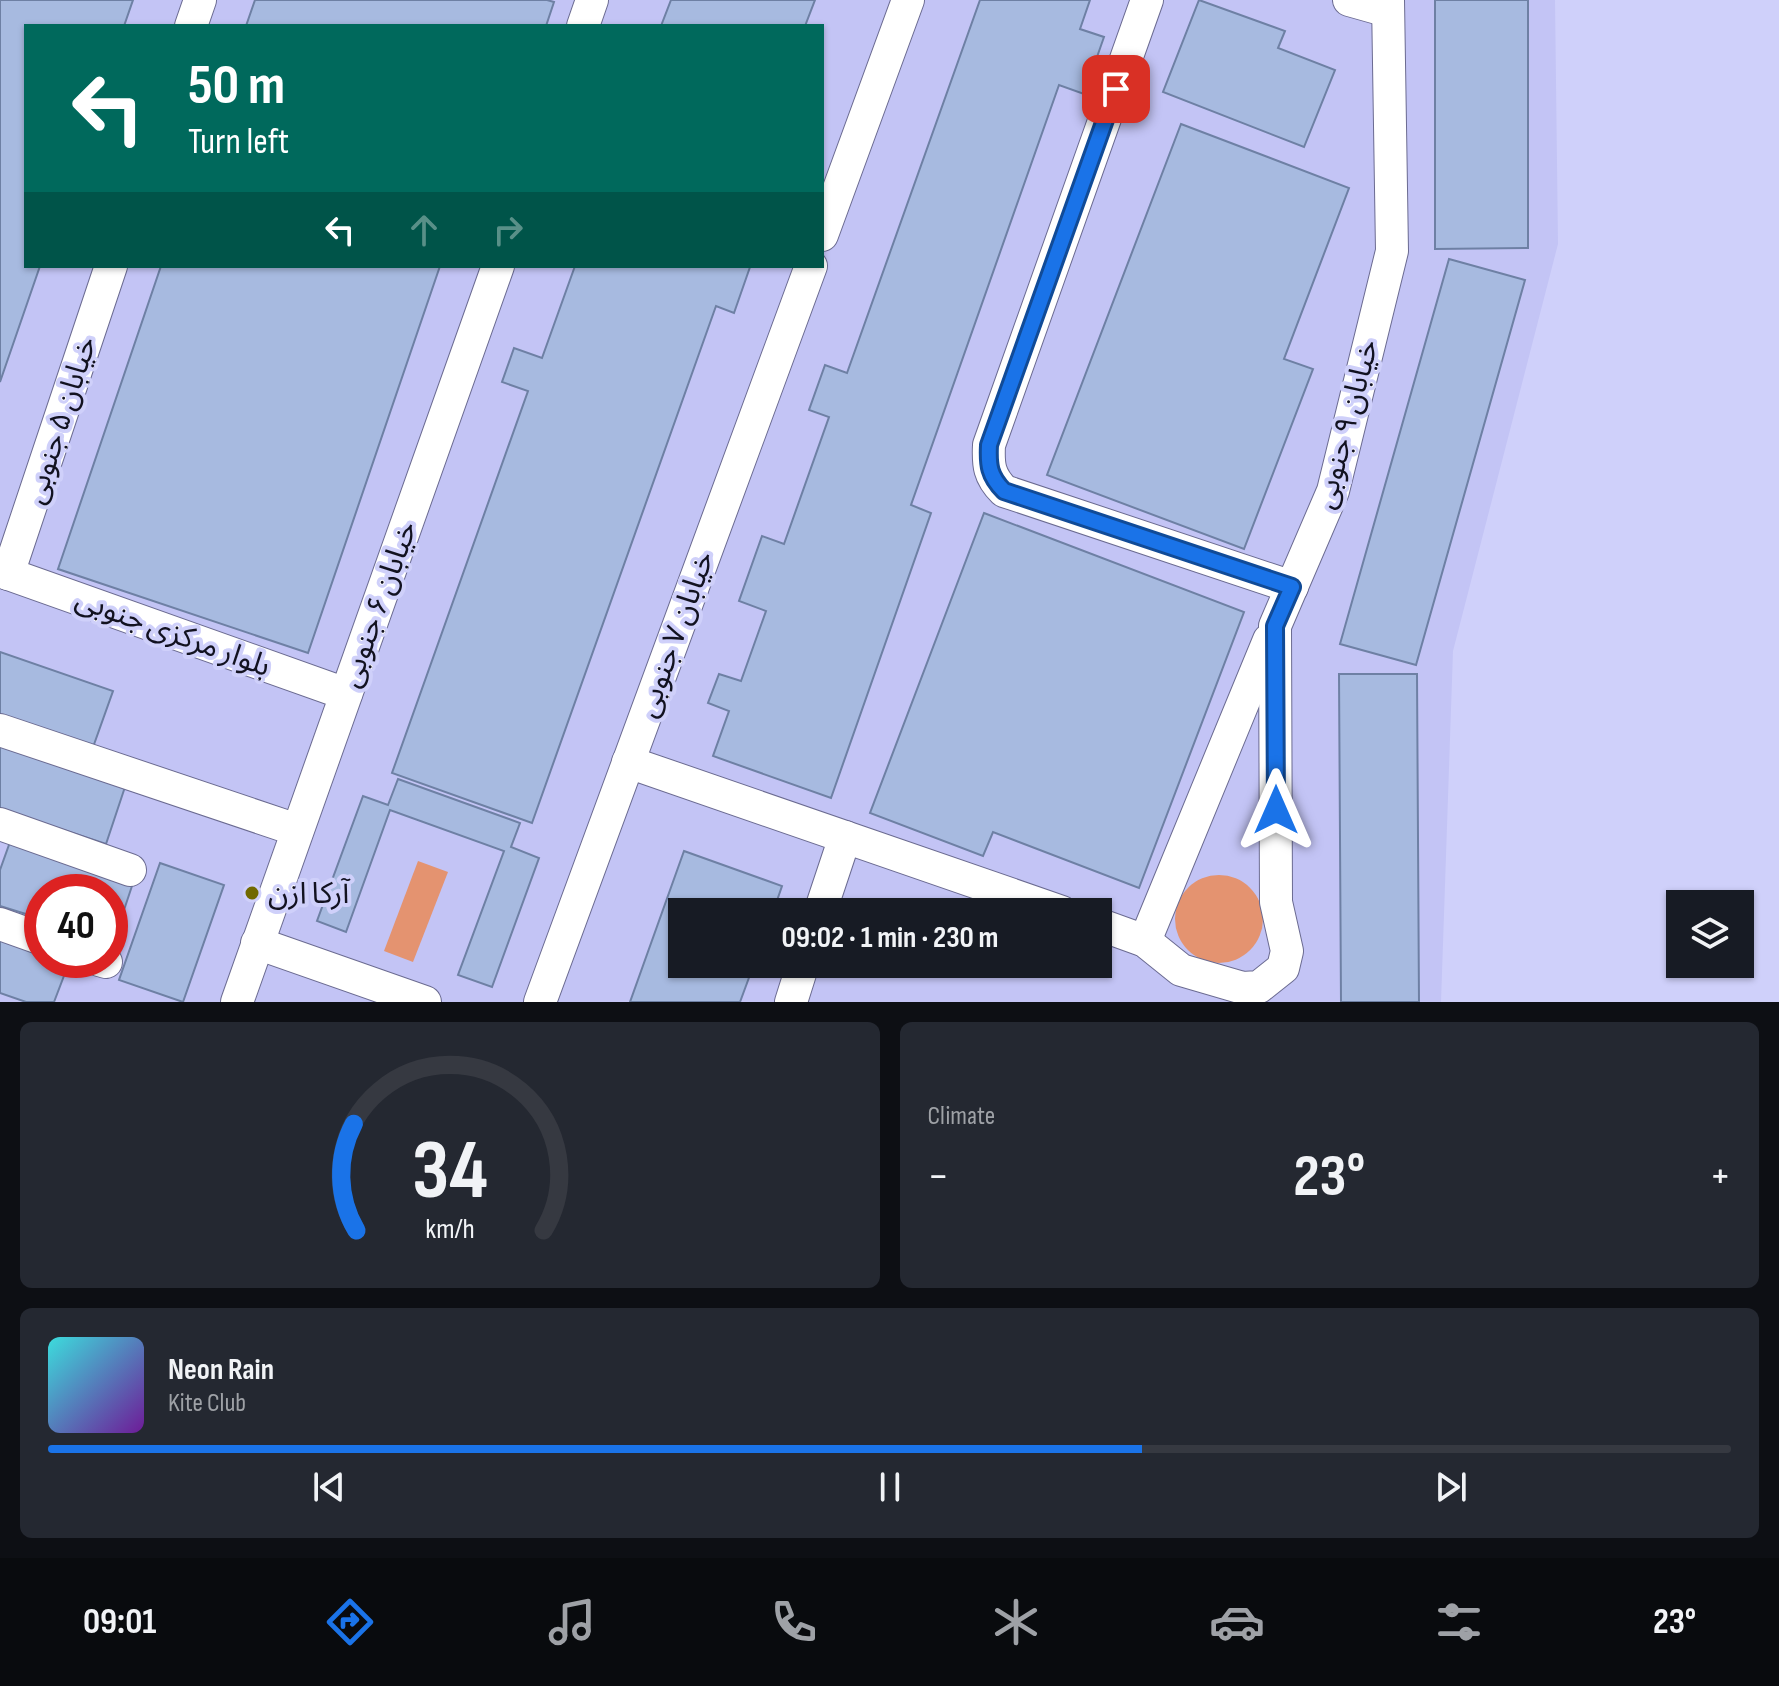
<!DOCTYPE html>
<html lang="en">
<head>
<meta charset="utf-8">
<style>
	:root { --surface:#171b24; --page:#242831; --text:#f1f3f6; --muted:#9ea1a6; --line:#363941; --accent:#1a73e8 }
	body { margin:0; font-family:"Sofia Sans Condensed","Noto Sans Arabic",sans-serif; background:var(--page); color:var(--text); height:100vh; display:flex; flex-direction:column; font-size:30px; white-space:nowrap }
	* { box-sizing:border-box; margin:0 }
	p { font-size:26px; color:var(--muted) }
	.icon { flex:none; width:44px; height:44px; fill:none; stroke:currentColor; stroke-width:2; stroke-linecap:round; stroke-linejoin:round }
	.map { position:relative; height:1002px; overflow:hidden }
	.details { display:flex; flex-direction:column; gap:20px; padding:20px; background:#0d0f14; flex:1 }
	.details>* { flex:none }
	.hud { position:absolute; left:24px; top:24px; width:800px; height:244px; border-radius:0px; box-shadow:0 2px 6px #0004; background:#00695c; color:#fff; overflow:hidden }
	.buttons { position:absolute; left:1666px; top:890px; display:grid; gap:16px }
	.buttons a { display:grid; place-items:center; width:88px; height:88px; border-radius:0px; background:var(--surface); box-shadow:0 2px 6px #0004; font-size:40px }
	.speed { position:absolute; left:24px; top:874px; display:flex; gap:16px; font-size:40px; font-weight:700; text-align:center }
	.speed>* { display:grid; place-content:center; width:104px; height:104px; border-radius:50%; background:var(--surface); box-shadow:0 2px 6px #0004; line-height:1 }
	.speed .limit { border:12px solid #d22; background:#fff; color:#111 }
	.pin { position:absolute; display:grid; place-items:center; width:68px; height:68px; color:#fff; margin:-34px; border-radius:16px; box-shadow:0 4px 12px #0006 }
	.me { position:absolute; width:88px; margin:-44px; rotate:0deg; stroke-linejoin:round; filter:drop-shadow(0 0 6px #0008) }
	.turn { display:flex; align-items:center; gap:28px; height:168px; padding:0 32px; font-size:36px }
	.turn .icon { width:104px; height:104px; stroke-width:2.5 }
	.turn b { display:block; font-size:56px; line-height:68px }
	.lanes { display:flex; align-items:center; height:76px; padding:0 32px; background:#0003; justify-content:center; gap:40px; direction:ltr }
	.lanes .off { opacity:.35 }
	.big { font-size:60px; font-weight:700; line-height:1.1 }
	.details .widget { flex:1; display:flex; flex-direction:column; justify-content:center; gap:12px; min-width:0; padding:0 28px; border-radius:12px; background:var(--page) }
	.details .dial { align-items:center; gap:0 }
	.dial svg { height:208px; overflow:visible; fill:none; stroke:var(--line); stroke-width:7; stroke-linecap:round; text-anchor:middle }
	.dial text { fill:var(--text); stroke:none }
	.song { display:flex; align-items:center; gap:24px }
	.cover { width:96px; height:96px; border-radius:12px; background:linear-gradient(135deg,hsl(180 70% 55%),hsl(280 70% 35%)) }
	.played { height:8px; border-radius:4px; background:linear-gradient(90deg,var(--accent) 65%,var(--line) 65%) }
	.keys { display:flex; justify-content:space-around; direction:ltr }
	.heat { display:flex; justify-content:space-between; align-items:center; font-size:44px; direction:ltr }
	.details .tiles { flex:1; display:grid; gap:20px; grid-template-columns:1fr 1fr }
	.widget:last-child { grid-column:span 2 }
	.trip { position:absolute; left:668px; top:898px; width:444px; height:80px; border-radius:0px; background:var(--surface); box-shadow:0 2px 6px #0004; font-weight:700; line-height:80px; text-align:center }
	.dock { display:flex; height:128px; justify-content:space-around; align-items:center; background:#090b0e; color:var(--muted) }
	.dock .icon { width:56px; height:56px }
	.dock .current { color:var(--accent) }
	.dock b { font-size:36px; color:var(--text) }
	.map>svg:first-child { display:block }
	.built { fill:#c3c4f5; fill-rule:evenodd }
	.green { fill:#e49370 }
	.building { fill:#a7bae0; stroke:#6e80a4; stroke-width:2 }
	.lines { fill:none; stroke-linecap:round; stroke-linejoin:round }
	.minor-casing { stroke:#6b6b91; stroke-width:34 }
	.minor { stroke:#fff; stroke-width:32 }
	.route-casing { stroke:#114b97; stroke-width:20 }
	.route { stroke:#1a73e8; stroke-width:14 }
	.poi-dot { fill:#716900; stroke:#cfd0fa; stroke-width:3 }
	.labels { text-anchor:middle; stroke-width:8; stroke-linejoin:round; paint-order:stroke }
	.street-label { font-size:30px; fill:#121220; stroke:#cfd0fa }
	.poi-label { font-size:30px; fill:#121220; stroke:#cfd0fa; text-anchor:start }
</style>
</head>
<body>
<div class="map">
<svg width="1779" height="1002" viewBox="0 0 1779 1002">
	<rect width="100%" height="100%" fill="#cfd0fa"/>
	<!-- built -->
	<path class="built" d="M0,0H1555L1558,244L1453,651L1441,1002H0ZM26,26H822V266H26ZM42,892H110V960H42ZM682,912H1098V964H682Z"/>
	<!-- green -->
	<g class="green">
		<polygon points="418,861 448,872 413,962 384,951"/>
		<circle cx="1219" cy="919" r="44"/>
	</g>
	<!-- building -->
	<g class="building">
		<polygon points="0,0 133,0 124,26 26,26 26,266 40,266 0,382"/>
		<polygon points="255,0 547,0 554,2 546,26 246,26"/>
		<polygon points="671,0 815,0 805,26 661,26"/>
		<polygon points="980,0 1090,0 1080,29 1104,37 1084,94 1059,85 911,505 931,513 831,798 713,756 729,711 708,703 719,674 741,681 766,611 739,601 762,536 784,544 829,417 809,410 825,365 847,373"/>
		<polygon points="1199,0 1285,31 1278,48 1335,70 1304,147 1163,92"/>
		<polygon points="1435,0 1528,0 1528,248 1435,249"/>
		<polygon points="1181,124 1349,188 1284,359 1313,369 1244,549 1047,475"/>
		<polygon points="1449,259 1525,280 1416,665 1340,644"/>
		<polygon points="161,266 440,266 308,653 58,569"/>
		<polygon points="575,266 750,267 734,313 716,306 532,823 392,773 528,391 502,382 514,348 542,358"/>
		<polygon points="984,513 1244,612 1139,888 993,832 983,856 870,813"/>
		<polygon points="0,652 113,691 92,750 0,718"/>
		<polygon points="1339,674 1417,674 1419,1002 1341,1002"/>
		<polygon points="0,746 125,787 106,844 0,809"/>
		<polygon points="398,779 520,823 511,847 539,858 492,987 458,975 504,851 390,810 346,932 317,921 363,796 388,805"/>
		<polygon points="10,842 133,883 113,943 110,892 42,892 42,919 0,906 0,870"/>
		<polygon points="684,851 782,886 773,912 682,912 682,964 754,964 740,1002 630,1002"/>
		<polygon points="160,863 224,885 183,1002 119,980"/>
		<polygon points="0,930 42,945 42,960 70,960 54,1002 26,1002 0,993"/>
	</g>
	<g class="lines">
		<defs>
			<g id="minor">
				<path d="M1147,0L989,445C988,465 989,476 1004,491L1292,587"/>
				<polyline points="1349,0 1388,11"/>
				<polyline points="191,26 200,0"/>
				<polyline points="583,26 592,0"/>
				<polyline points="822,235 908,0"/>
				<polyline points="0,571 346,694"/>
				<polyline points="8,574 111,266"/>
				<polyline points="0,730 297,830"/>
				<polyline points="628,762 1062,912"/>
				<polyline points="0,824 130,870"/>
				<polyline points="820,912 845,837"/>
				<polyline points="0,924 42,939"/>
				<polyline points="1098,924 1145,941 1181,970 1243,988 1259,987 1283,968 1287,951 1276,902 1275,626 1333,491 1392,251 1388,0"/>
				<polyline points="1145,941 1269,640"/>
				<polyline points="257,943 425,1002"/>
				<polyline points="99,960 106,962"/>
				<polyline points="237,1002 498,266"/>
				<polyline points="540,1002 811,266"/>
				<polyline points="791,1002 803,964"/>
			</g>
		</defs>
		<!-- minor casing -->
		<use href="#minor" class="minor-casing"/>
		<!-- minor -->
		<use href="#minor" class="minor"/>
	</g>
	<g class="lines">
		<defs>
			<path id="route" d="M1116,89L989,445C988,465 989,476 1004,491L1292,587L1275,626L1276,810"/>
		</defs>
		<!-- route casing -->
		<use href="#route" class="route-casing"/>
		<!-- route -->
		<use href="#route" class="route"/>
	</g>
	<!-- markers -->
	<circle class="poi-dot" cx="252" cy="893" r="8"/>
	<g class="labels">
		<!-- street labels -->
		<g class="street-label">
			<text transform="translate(60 420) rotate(-72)" y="10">خیابان ۵ جنوبی</text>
			<text transform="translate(1346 424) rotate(-75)" y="10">خیابان ۹ جنوبی</text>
			<text transform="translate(378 604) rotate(-70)" y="10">خیابان ۶ جنوبی</text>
			<text transform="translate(173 632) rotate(20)" y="10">بلوار مرکزی جنوبی</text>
			<text transform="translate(675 634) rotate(-70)" y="10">خیابان ۷ جنوبی</text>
		</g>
		<!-- poi labels -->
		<g class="poi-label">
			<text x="268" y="903">آرکا ازن</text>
		</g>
	</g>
</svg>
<div class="buttons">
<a><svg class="icon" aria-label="layers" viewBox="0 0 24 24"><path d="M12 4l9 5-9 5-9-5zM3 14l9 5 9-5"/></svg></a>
</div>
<div class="speed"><div class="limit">40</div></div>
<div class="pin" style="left:1116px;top:89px;background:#d93025"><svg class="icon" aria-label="arrive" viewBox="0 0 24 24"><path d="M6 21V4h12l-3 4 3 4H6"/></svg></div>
<svg class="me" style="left:1276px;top:810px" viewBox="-20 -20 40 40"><path d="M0-17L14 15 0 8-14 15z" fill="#1a73e8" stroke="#fff" stroke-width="4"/></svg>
<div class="trip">09:02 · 1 min · 230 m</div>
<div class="hud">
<div class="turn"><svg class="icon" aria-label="left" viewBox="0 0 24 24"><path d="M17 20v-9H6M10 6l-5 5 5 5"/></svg><div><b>50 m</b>Turn left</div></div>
<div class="lanes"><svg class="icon" aria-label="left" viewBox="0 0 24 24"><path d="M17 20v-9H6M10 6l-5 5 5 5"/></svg><svg class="icon off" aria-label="ahead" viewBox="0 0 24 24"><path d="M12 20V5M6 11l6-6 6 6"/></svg><svg class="icon off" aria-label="right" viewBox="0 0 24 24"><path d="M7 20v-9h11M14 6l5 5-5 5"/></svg></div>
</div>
</div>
<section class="details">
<div class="tiles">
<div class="widget dial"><svg viewBox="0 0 100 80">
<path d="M14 69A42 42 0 1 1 86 69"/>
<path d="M14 69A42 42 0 0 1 13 28" stroke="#1a73e8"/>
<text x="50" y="56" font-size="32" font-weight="700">34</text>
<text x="50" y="72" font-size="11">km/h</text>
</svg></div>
<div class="widget"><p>Climate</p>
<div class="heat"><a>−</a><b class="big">23°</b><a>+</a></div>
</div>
<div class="widget">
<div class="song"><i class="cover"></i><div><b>Neon Rain</b><p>Kite Club</p></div></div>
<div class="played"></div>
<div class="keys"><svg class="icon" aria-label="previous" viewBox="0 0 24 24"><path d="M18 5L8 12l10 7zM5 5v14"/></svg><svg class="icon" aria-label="pause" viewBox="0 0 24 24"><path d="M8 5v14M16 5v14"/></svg><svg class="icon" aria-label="next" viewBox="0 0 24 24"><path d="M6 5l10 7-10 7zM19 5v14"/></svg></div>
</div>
</div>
</section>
<nav class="dock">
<b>09:01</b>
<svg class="icon current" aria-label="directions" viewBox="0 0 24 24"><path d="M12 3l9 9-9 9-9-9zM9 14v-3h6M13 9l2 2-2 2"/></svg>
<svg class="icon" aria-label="music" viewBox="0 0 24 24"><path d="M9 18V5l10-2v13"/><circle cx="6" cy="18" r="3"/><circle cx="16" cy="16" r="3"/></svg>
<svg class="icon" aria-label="phone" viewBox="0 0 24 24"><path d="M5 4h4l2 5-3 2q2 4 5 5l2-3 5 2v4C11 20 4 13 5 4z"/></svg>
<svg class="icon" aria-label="climate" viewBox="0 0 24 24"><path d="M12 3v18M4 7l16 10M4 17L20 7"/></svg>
<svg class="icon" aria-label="car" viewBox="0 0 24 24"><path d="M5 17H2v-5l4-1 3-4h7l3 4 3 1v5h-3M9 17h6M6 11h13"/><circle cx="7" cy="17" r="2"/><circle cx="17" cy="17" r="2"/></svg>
<svg class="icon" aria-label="filters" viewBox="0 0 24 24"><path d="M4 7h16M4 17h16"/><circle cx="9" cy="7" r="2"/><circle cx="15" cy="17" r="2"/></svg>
<b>23°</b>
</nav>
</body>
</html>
